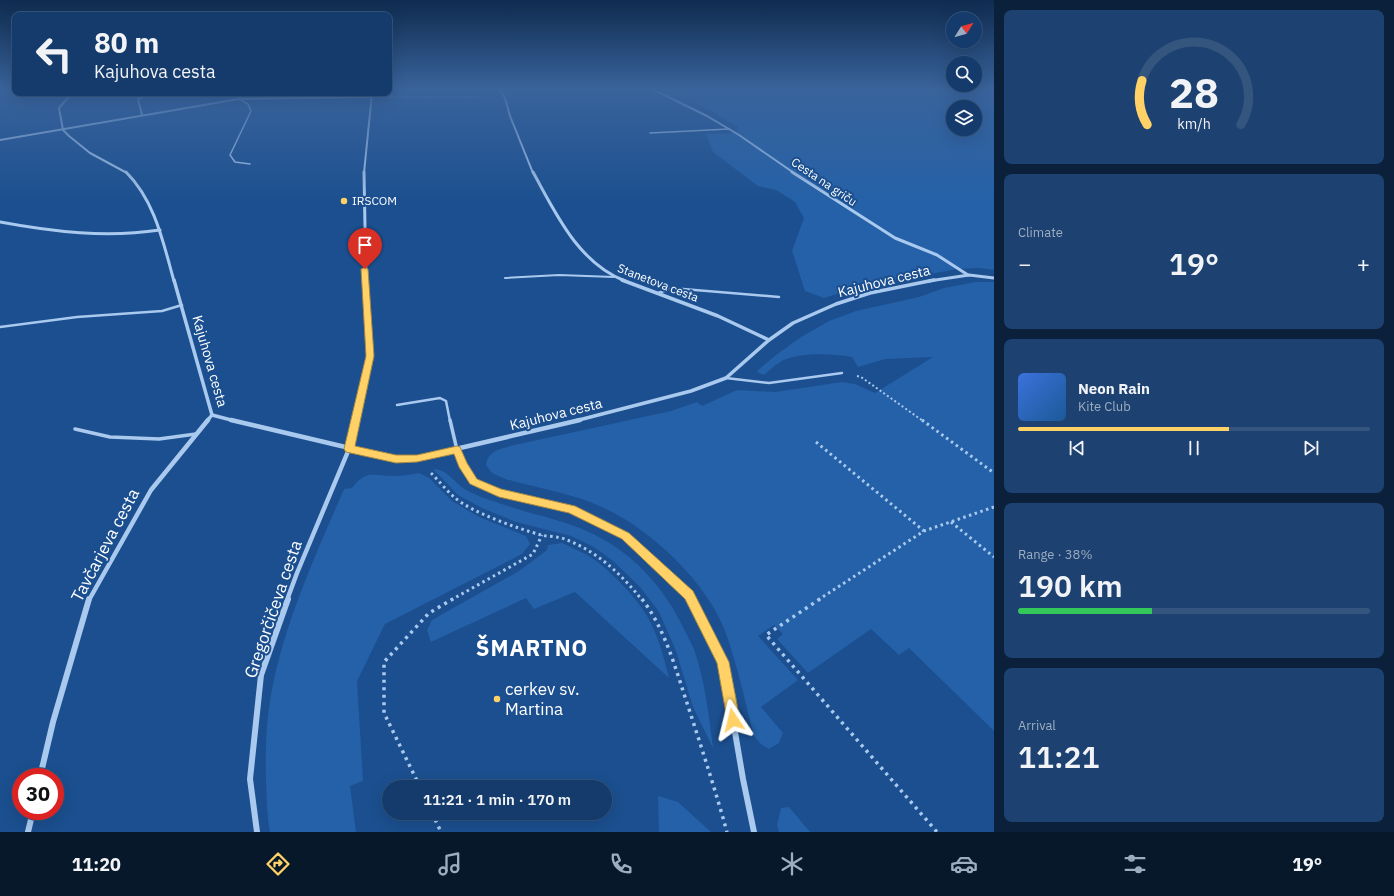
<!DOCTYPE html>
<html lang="en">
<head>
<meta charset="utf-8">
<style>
	:root { --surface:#143b6b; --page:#1d4271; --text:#f1f3f6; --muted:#9dadc1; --line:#33557e; --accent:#ffd166 }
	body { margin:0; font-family:"IBM Plex Sans",sans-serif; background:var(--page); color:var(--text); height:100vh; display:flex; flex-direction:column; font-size:15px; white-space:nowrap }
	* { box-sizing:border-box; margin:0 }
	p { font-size:13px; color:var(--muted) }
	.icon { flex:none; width:22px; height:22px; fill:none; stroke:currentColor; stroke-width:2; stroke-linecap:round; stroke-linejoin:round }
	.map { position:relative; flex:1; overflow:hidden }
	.drawer { display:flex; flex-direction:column; gap:10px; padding:10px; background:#0b203b; width:400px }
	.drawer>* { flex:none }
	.banner { position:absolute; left:12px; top:12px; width:380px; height:84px; border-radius:8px; box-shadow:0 4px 16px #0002,0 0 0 1px var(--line); background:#143b6b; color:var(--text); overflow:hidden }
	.needle { width:26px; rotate:53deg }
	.fabs { position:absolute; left:946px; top:12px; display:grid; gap:8px }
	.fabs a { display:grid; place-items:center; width:36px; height:36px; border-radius:50%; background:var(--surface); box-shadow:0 4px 16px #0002,0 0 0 1px var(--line); font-size:20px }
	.speed { position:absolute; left:12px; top:768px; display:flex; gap:8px; font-size:20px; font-weight:700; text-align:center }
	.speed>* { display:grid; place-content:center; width:52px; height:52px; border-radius:50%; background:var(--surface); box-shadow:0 4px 16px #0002,0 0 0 1px var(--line); line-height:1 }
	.speed .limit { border:6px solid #d22; background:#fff; color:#111 }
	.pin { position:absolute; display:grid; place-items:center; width:34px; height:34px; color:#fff; margin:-41px -17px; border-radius:50% 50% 50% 0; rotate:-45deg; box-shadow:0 0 4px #0007 }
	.pin .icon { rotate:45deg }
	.me { position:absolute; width:44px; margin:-22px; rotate:350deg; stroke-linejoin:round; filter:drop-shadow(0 0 3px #0008) }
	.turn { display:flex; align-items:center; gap:14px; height:84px; padding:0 16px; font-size:18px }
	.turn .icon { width:52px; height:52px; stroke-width:2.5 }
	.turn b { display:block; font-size:28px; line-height:34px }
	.big { font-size:30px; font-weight:600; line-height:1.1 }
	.drawer .card { flex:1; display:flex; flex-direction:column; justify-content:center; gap:6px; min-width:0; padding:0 14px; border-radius:8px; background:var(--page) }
	.drawer .dial { align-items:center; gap:0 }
	.dial svg { height:104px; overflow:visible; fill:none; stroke:var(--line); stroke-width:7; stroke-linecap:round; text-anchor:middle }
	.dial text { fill:var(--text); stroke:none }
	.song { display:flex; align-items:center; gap:12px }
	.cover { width:48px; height:48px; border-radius:6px; background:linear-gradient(135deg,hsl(220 70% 55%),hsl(210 70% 35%)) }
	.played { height:4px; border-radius:2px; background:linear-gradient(90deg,var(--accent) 60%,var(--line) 60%) }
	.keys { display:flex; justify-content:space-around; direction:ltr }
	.heat { display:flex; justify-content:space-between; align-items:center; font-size:22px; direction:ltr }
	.charge { height:6px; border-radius:3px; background:linear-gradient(90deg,#34c759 38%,var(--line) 0) }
	.trip { position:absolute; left:382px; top:780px; width:230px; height:40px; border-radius:20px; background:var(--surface); box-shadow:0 4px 16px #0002,0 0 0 1px var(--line); font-weight:600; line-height:40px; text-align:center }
	.tabs { display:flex; height:64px; justify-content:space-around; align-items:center; background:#08182b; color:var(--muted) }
	.tabs .icon { width:28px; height:28px }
	.tabs .active { color:var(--accent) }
	.tabs b { font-size:18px; color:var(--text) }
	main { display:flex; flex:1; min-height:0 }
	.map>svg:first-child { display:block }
	.green { fill:#2461a8; fill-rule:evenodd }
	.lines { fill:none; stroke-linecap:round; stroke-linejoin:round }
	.path-far3 { stroke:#a9c9ee; stroke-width:1.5; stroke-dasharray:1 1.5; stroke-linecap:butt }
	.path-far2 { stroke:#a9c9ee; stroke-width:2; stroke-dasharray:2 2.5; stroke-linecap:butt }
	.path-far1 { stroke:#a9c9ee; stroke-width:3; stroke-dasharray:2.5 3.5; stroke-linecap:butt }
	.path { stroke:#a9c9ee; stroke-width:3.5; stroke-dasharray:3 4.5; stroke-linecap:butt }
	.lane-far3 { stroke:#a9c9ee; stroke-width:1.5 }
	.lane-far2 { stroke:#a9c9ee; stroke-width:2 }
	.lane-far1 { stroke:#a9c9ee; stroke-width:2.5 }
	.lane { stroke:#a9c9ee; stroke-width:3.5 }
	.street-far4 { stroke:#a9c9ee; stroke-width:2 }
	.street-far3 { stroke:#a9c9ee; stroke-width:3 }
	.street-far2 { stroke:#a9c9ee; stroke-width:3.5 }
	.street-far1 { stroke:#a9c9ee; stroke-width:4.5 }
	.street { stroke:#a9c9ee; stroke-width:6 }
	.route { fill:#ffd166; stroke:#a68842 }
	.poi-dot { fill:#ffd166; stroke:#1b4f8f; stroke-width:1.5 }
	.labels { text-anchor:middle; stroke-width:4; stroke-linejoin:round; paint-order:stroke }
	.far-street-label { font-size:12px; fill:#fff; stroke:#1b4f8f }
	.far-poi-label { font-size:12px; fill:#fff; stroke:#1b4f8f; text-anchor:start }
	.street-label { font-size:14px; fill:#fff; stroke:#1b4f8f }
	.near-street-label { font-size:17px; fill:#fff; stroke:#1b4f8f }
	.near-poi-label { font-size:17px; fill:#fff; stroke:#1b4f8f; text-anchor:start }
	.near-district-label { font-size:22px; font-weight:bold; letter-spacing:1px; fill:#fff; stroke:#1b4f8f }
</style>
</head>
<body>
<main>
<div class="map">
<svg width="994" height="832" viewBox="0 0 994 832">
	<rect width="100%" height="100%" fill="#1b4f8f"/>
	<!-- green -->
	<g class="green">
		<path d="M658,88H994V270L979,268L957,269L856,288L824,298L805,291L792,251L804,218L795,202L776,190L758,186L713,152L706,134L736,133L738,127L704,107ZM953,107H975V129H953Z"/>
		<path d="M976,282H994V731L909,648L899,655L871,629L808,673L777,639L783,634L774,625L758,636L798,680L761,707L783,733L779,743L769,749L761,744L754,736C745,701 737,664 725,631C705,578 642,521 590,502C563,492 533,487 505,479L492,473L486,465C488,451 498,450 510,446L671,411L697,402L702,406L737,390L775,392L842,382L855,384L875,393L933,357L885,359L858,367L852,357C830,354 805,352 784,360C777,363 770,370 764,375L759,373L757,371L776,355L801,337L829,321L856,311L919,297L944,288Z"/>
		<path d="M433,469C448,470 452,480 463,488C474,495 487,499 499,503C532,515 567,520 597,536C638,557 667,592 686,633C689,639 693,646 695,652C705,682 709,716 713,748L693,707L676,651L659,612L640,587L613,561L594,547L571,536L516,522L482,508L458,495Z"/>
		<path d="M419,473L429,478L452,501L479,517L526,536L530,544L522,554L385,624L357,681L363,781L350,786L356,832H270C267,816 267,800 266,783C265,752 266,720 272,689C286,619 316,554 344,489L352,488C366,469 374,476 394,476C402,476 411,474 419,473Z"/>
		<path d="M562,543C572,548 583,552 592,558C610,570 637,598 647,616C658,635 664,657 669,678L575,592L534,609L526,598L431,642L427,630L432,620L519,571L547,550L548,545Z"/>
		<polygon points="658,796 678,802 711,832 659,832"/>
		<polygon points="789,807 810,832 779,832 777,825 781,808"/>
	</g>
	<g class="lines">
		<!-- path-far3 -->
		<polyline class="path-far3" points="389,97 483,97"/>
		<!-- path-far2 -->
		<polyline class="path-far2" points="857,376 861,377 923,421"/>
		<!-- path-far1 -->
		<g class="path-far1">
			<polyline points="922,420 994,473"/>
			<polyline points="816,442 924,531"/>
			<path d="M431,473C439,481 446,490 454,497C472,513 517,528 541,535C549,537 559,536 567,540C598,552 622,575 642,600"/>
			<polyline points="951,522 994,557"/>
			<polyline points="451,600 533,554 542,535"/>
			<polyline points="818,600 924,531 994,507"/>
		</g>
		<!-- path -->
		<g class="path">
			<path d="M642,599C665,629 675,667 687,703C701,746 715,789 727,832"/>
			<polyline points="820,599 766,635 937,832"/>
			<polyline points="420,787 384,713 384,662 429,613 453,599"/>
			<polyline points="432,813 441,832"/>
		</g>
		<!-- lane-far3 -->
		<g class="lane-far3">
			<polyline points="239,99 248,104 251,111 230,155 235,162 250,164"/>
			<polyline points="650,133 729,129"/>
		</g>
		<!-- lane-far2 -->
		<polyline class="lane-far2" points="505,278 559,275 614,277"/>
		<!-- lane-far1 -->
		<g class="lane-far1">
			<polyline points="658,293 670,289 683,289 779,297"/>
			<polyline points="0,327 77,317 162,311 182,305"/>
			<polyline points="726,378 769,383 842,373"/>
			<polyline points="397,405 440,398 446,401 450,421"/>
		</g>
		<!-- lane -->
		<g class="lane">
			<polyline points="450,420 457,450"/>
			<polyline points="75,429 110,437 159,439 196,434"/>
		</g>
		<!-- street-far4 -->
		<g class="street-far4">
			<polyline points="499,88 505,98 510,116 533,173"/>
			<polyline points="650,88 707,116 739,135 794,173"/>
			<polyline points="72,93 59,108 63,130 69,136 90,153 127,173"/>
			<polyline points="239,99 241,93"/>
			<polyline points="142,115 138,99 149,93"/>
			<polyline points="0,140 239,99 370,97"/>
			<polyline points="364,173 372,93"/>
		</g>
		<!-- street-far3 -->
		<g class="street-far3">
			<path d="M126,172C155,201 163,242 174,281"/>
			<polyline points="364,172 366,281"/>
			<path d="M533,172C555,212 578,263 625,281"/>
			<polyline points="792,172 895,238 937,255 968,275"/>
			<path d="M0,222C54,232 106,238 160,230"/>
			<polyline points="929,281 969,275 994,278"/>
		</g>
		<!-- street-far2 -->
		<g class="street-far2">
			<polyline points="174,280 212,415"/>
			<polyline points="622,280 718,316 769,340"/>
			<polyline points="212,415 235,421"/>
			<polyline points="207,421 212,415"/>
			<polyline points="355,421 370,356 365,280"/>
			<polyline points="575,421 691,391 726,378 769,340 793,323 836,304 870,293 934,280"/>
		</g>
		<!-- street-far1 -->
		<g class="street-far1">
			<polyline points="231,420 396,459 417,458 580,420"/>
			<polyline points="457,450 462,465 474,481 499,492 571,509 626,536 689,595 692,600"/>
			<polyline points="89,600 151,490 208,420"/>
			<polyline points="287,600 297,573 349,449 356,420"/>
		</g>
		<!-- street -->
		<g class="street">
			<polyline points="691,599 723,662 743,779 754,832"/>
			<polyline points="40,777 53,722 89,599"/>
			<polyline points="28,832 33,811"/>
			<polyline points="257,832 250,779 261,675 288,599"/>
		</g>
	</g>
	<!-- sky -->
	<linearGradient id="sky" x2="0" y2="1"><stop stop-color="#0f2b4f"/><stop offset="0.43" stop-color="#39639b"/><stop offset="1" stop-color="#39639b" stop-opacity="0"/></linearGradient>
	<rect width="994" height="205" fill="url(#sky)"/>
	<!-- route -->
	<polygon class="route" points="365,267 368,269 374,356 355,446 396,455 417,455 457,446 460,447 467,463 477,479 501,489 575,506 629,533 693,591 729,662 740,720 738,725 733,727 728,725 717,663 685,599 622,539 569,513 499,497 470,484 459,467 454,454 417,462 396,463 346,452 344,449 366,356 361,269"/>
	<!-- markers -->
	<g class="poi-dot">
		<circle cx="344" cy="201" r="4"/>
		<circle cx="497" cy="699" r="4"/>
	</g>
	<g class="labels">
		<!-- far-street labels -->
		<g class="far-street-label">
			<text transform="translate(824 182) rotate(34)" y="4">Cesta na griču</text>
			<text transform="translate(658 283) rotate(21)" y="4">Stanetova cesta</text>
		</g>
		<!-- far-poi labels -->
		<g class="far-poi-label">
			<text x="352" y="205">IRSCOM</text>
		</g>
		<!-- street labels -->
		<g class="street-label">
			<text transform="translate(884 281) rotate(-14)" y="5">Kajuhova cesta</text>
			<text transform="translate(210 361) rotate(74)" y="5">Kajuhova cesta</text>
			<text transform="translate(556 414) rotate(-14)" y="5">Kajuhova cesta</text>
		</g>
		<!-- near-street labels -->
		<g class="near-street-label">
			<text transform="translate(105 545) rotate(-62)" y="6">Tavčarjeva cesta</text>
			<text transform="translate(273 609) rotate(-71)" y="6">Gregorčičeva cesta</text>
		</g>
		<!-- near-poi labels -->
		<g class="near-poi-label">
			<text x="505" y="695">cerkev sv.<tspan x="505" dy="20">Martina</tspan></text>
		</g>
		<!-- near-district labels -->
		<g class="near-district-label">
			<text x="532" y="656">ŠMARTNO</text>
		</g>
	</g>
</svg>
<div class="fabs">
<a><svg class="needle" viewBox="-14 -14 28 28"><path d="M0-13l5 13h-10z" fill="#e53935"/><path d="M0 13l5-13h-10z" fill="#9dadc1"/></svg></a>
<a><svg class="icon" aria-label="search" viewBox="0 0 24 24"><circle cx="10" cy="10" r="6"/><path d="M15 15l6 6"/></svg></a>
<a><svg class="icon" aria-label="layers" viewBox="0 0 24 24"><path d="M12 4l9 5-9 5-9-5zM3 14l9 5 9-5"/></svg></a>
</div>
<div class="speed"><div class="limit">30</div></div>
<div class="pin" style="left:365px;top:269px;background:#d93025"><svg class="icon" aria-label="arrive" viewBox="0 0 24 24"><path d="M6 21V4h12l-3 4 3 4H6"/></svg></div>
<svg class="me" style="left:733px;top:720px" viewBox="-20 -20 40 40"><path d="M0-17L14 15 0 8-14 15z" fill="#ffd166" stroke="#fff" stroke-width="4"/></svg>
<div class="trip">11:21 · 1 min · 170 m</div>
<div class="banner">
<div class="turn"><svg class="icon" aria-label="left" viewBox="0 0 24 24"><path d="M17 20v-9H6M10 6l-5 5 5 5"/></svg><div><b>80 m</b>Kajuhova cesta</div></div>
</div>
</div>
<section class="drawer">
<div class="card dial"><svg viewBox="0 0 100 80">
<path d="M14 69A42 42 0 1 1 86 69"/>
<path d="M14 69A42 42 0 0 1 10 35" stroke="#ffd166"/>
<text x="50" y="56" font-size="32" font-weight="700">28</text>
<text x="50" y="72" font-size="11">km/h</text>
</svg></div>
<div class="card"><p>Climate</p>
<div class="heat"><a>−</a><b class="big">19°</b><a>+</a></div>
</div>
<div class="card">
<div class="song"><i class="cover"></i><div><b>Neon Rain</b><p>Kite Club</p></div></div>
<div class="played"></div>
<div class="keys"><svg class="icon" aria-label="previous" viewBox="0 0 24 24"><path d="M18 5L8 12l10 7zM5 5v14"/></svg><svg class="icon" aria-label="pause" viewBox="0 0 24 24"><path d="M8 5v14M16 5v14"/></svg><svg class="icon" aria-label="next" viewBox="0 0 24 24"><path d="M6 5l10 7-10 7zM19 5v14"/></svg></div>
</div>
<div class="card"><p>Range · 38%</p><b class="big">190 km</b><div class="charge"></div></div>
<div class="card"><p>Arrival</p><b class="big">11:21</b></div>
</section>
</main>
<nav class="tabs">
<b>11:20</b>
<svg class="icon active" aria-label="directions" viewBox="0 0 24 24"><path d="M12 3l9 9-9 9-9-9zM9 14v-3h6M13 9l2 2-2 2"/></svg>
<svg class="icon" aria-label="music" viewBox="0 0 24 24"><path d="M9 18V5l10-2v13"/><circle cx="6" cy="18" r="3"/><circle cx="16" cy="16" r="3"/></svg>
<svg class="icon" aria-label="phone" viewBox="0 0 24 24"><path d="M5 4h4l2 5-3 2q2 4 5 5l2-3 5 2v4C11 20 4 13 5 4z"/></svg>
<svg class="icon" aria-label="climate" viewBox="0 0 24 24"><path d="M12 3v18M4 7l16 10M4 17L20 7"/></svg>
<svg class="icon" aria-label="car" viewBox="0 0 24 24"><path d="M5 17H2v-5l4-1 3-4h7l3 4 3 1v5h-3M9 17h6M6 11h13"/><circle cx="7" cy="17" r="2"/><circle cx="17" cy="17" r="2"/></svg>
<svg class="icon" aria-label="filters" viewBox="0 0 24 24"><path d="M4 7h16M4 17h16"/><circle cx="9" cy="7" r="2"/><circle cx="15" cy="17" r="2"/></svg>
<b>19°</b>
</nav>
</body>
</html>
